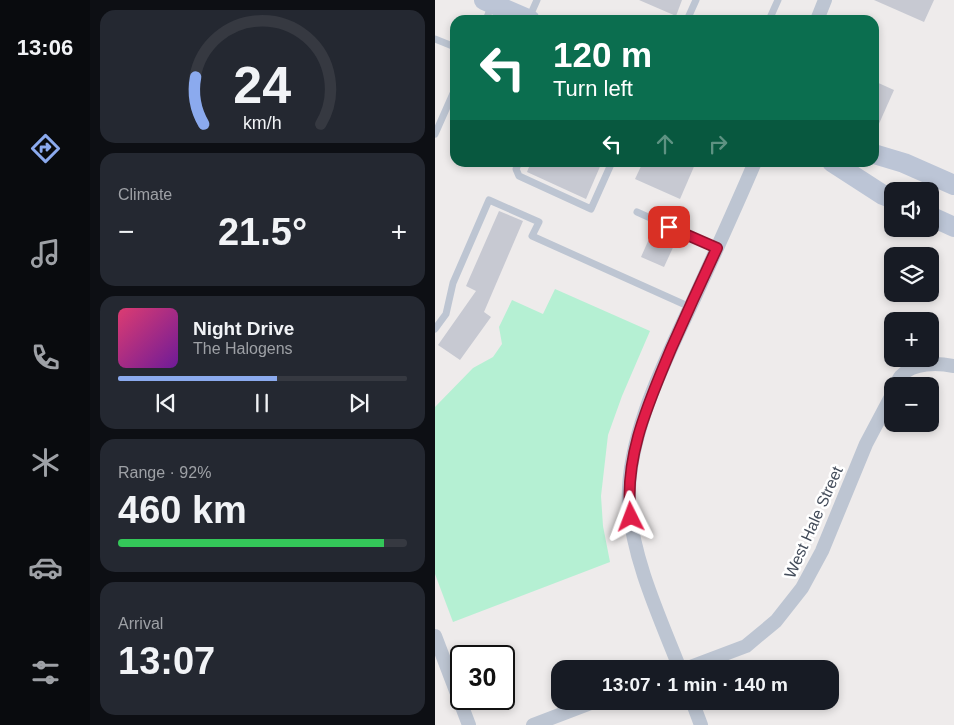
<!DOCTYPE html>
<html lang="en">
<head>
<meta charset="utf-8">
<style>
	:root { --surface:#171b24; --page:#242831; --text:#f1f3f6; --muted:#9ea1a6; --line:#363941; --accent:#8baaee }
	body { margin:0; font-family:Helvetica,sans-serif; background:var(--page); color:var(--text); height:100vh; display:flex; flex-direction:column; font-size:19px; white-space:nowrap }
	* { box-sizing:border-box; margin:0 }
	p { font-size:16px; color:var(--muted) }
	.icon { flex:none; width:28px; height:28px; fill:none; stroke:currentColor; stroke-width:2; stroke-linecap:round; stroke-linejoin:round }
	.map { position:relative; flex:1; overflow:hidden }
	.panel { display:flex; flex-direction:column; gap:10px; padding:10px; background:#0d0f14; width:345px }
	.panel>* { flex:none }
	.top-card { position:absolute; left:15px; top:15px; width:429px; height:152px; border-radius:15px; box-shadow:0 2px 8px #0003; background:#0b6e4f; color:#fff; overflow:hidden }
	.controls { position:absolute; left:449px; top:182px; display:grid; gap:10px }
	.controls a { display:grid; place-items:center; width:55px; height:55px; border-radius:10px; background:var(--surface); box-shadow:0 2px 8px #0003; font-size:25px }
	.speed { position:absolute; left:15px; top:645px; display:flex; gap:10px; font-size:25px; font-weight:700; text-align:center }
	.speed>* { display:grid; place-content:center; width:65px; height:65px; border-radius:50%; background:var(--surface); box-shadow:0 2px 8px #0003; line-height:1 }
	.speed .limit { border:2px solid #111; border-radius:8px; background:#fff; color:#111 }
	.pin { position:absolute; display:grid; place-items:center; width:42px; height:42px; color:#fff; margin:-21px; border-radius:10px; box-shadow:0 2px 8px #0006 }
	.me { position:absolute; width:55px; margin:-28px; rotate:357deg; stroke-linejoin:round; filter:drop-shadow(0 0 4px #0008) }
	.turn { display:flex; align-items:center; gap:18px; height:105px; padding:0 20px; font-size:22px }
	.turn .icon { width:65px; height:65px; stroke-width:2.5 }
	.turn b { display:block; font-size:35px; line-height:42px }
	.lanes { display:flex; align-items:center; height:48px; padding:0 20px; background:#0003; justify-content:center; gap:25px; direction:ltr }
	.lanes .off { opacity:.35 }
	.big { font-size:38px; font-weight:700; line-height:1.1 }
	.panel .tile { flex:1; display:flex; flex-direction:column; justify-content:center; gap:8px; min-width:0; padding:0 18px; border-radius:15px; background:var(--page) }
	.panel .dial { align-items:center; gap:0 }
	.dial svg { height:130px; overflow:visible; fill:none; stroke:var(--line); stroke-width:7; stroke-linecap:round; text-anchor:middle }
	.dial text { fill:var(--text); stroke:none }
	.song { display:flex; align-items:center; gap:15px }
	.cover { width:60px; height:60px; border-radius:8px; background:linear-gradient(135deg,hsl(340 70% 55%),hsl(280 70% 35%)) }
	.played { height:5px; border-radius:2px; background:linear-gradient(90deg,var(--accent) 55%,var(--line) 55%) }
	.keys { display:flex; justify-content:space-around; direction:ltr }
	.heat { display:flex; justify-content:space-between; align-items:center; font-size:28px; direction:ltr }
	.charge { height:8px; border-radius:4px; background:linear-gradient(90deg,#34c759 92%,var(--line) 0) }
	.trip { position:absolute; left:116px; top:660px; width:288px; height:50px; border-radius:15px; background:var(--surface); box-shadow:0 2px 8px #0003; font-weight:700; line-height:50px; text-align:center }
	main { display:flex; flex:1; min-height:0 }
	.tabs { display:flex; flex-direction:column; width:90px; justify-content:space-around; align-items:center; background:#090b0e; color:var(--muted) }
	.tabs .icon { width:35px; height:35px }
	.tabs .on { color:var(--accent) }
	.tabs b { font-size:22px; color:var(--text) }
	.map>svg:first-child { display:block }
	.green { fill:#b5f0d3 }
	.building { fill:#c7c9d2 }
	.lines { fill:none; stroke-linecap:round; stroke-linejoin:round }
	.lane { stroke:#bdc5d2; stroke-width:7 }
	.street { stroke:#bdc5d2; stroke-width:14 }
	.secondary { stroke:#bcc5d6; stroke-width:20 }
	.route-casing { stroke:#92132f; stroke-width:12 }
	.route { stroke:#e11d48; stroke-width:9 }
	.labels { text-anchor:middle; stroke-width:5; stroke-linejoin:round; paint-order:stroke }
	.street-label { font-size:16px; fill:#434c5a; stroke:#fff }
</style>
</head>
<body>
<main>
<nav class="tabs">
<b>13:06</b>
<svg class="icon on" aria-label="directions" viewBox="0 0 24 24"><path d="M12 3l9 9-9 9-9-9zM9 14v-3h6M13 9l2 2-2 2"/></svg>
<svg class="icon" aria-label="music" viewBox="0 0 24 24"><path d="M9 18V5l10-2v13"/><circle cx="6" cy="18" r="3"/><circle cx="16" cy="16" r="3"/></svg>
<svg class="icon" aria-label="phone" viewBox="0 0 24 24"><path d="M5 4h4l2 5-3 2q2 4 5 5l2-3 5 2v4C11 20 4 13 5 4z"/></svg>
<svg class="icon" aria-label="climate" viewBox="0 0 24 24"><path d="M12 3v18M4 7l16 10M4 17L20 7"/></svg>
<svg class="icon" aria-label="car" viewBox="0 0 24 24"><path d="M5 17H2v-5l4-1 3-4h7l3 4 3 1v5h-3M9 17h6M6 11h13"/><circle cx="7" cy="17" r="2"/><circle cx="17" cy="17" r="2"/></svg>
<svg class="icon" aria-label="filters" viewBox="0 0 24 24"><path d="M4 7h16M4 17h16"/><circle cx="9" cy="7" r="2"/><circle cx="15" cy="17" r="2"/></svg>
</nav>
<section class="panel">
<div class="tile dial"><svg viewBox="0 0 100 80">
<path d="M14 69A42 42 0 1 1 86 69"/>
<path d="M14 69A42 42 0 0 1 9 40" stroke="#8baaee"/>
<text x="50" y="56" font-size="32" font-weight="700">24</text>
<text x="50" y="72" font-size="11">km/h</text>
</svg></div>
<div class="tile"><p>Climate</p>
<div class="heat"><a>−</a><b class="big">21.5°</b><a>+</a></div>
</div>
<div class="tile">
<div class="song"><i class="cover"></i><div><b>Night Drive</b><p>The Halogens</p></div></div>
<div class="played"></div>
<div class="keys"><svg class="icon" aria-label="previous" viewBox="0 0 24 24"><path d="M18 5L8 12l10 7zM5 5v14"/></svg><svg class="icon" aria-label="pause" viewBox="0 0 24 24"><path d="M8 5v14M16 5v14"/></svg><svg class="icon" aria-label="next" viewBox="0 0 24 24"><path d="M6 5l10 7-10 7zM19 5v14"/></svg></div>
</div>
<div class="tile"><p>Range · 92%</p><b class="big">460 km</b><div class="charge"></div></div>
<div class="tile"><p>Arrival</p><b class="big">13:07</b></div>
</section>
<div class="map">
<svg width="519" height="725" viewBox="0 0 519 725">
	<rect width="100%" height="100%" fill="#eeebeb"/>
	<!-- green -->
	<polygon class="green" points="120,289 215,331 187,396 173,435 166,496 168,526 175,562 18,622 0,574 0,407 38,368 58,357 67,344 64,327 77,300 108,314"/>
	<!-- building -->
	<g class="building">
		<polygon points="204,0 247,0 241,16"/>
		<polygon points="439,0 499,0 489,22"/>
		<polygon points="439,81 459,90 439,135"/>
		<polygon points="96,162 167,162 151,199 92,172"/>
		<polygon points="208,162 261,162 245,199 200,179"/>
		<polygon points="64,211 88,221 49,312 56,317 25,360 3,345 41,291 31,286"/>
		<polygon points="218,230 241,241 229,267 206,257"/>
	</g>
	<g class="lines">
		<!-- lane -->
		<g class="lane">
			<polyline points="94,18 102,0"/>
			<polyline points="51,20 57,4"/>
			<polyline points="252,20 261,0"/>
			<polyline points="334,20 343,0"/>
			<polyline points="0,39 20,47"/>
			<polyline points="0,134 20,89"/>
			<polyline points="84,162 81,169 84,176 156,209 177,162"/>
			<polyline points="202,212 282,248"/>
			<polyline points="0,329 11,314 18,283 54,200 104,222 97,236 255,307"/>
		</g>
		<!-- street -->
		<g class="street">
			<polyline points="382,20 390,0"/>
			<path d="M461,386C462,383 464,378 466,376C478,362 503,363 519,366"/>
			<polyline points="0,636 34,725"/>
			<path d="M245,669C225,618 198,560 194,506C190,439 230,361 258,301C279,255 300,209 320,162"/>
			<polyline points="250,669 311,646 341,621 367,588 387,551 431,444 458,393"/>
			<polyline points="257,701 266,725"/>
			<polyline points="98,725 161,701"/>
		</g>
		<!-- secondary -->
		<g class="secondary">
			<polyline points="49,0 95,20"/>
			<polyline points="439,154 469,163 519,185"/>
			<polyline points="397,162 448,195 458,199"/>
			<polyline points="495,216 519,227"/>
		</g>
	</g>
	<g class="lines">
		<defs>
			<path id="route" d="M196,517C188,458 214,402 236,349C251,315 266,282 282,248L234,227"/>
		</defs>
		<!-- route casing -->
		<use href="#route" class="route-casing"/>
		<!-- route -->
		<use href="#route" class="route"/>
	</g>
	<g class="labels">
		<!-- street labels -->
		<g class="street-label">
			<text transform="translate(378 522) rotate(-66)" y="6">West Hale Street</text>
		</g>
	</g>
</svg>
<div class="controls">
<a><svg class="icon" aria-label="sound" viewBox="0 0 24 24"><path d="M4 9h4l5-4v14l-5-4H4zM17 9q2 3 0 6"/></svg></a>
<a><svg class="icon" aria-label="layers" viewBox="0 0 24 24"><path d="M12 4l9 5-9 5-9-5zM3 14l9 5 9-5"/></svg></a>
<a>+</a>
<a>−</a>
</div>
<div class="speed"><div class="limit">30</div></div>
<div class="pin" style="left:234px;top:227px;background:#d93025"><svg class="icon" aria-label="arrive" viewBox="0 0 24 24"><path d="M6 21V4h12l-3 4 3 4H6"/></svg></div>
<svg class="me" style="left:196px;top:517px" viewBox="-20 -20 40 40"><path d="M0-17L14 15 0 8-14 15z" fill="#e11d48" stroke="#fff" stroke-width="4"/></svg>
<div class="trip">13:07 · 1 min · 140 m</div>
<div class="top-card">
<div class="turn"><svg class="icon" aria-label="left" viewBox="0 0 24 24"><path d="M17 20v-9H6M10 6l-5 5 5 5"/></svg><div><b>120 m</b>Turn left</div></div>
<div class="lanes"><svg class="icon" aria-label="left" viewBox="0 0 24 24"><path d="M17 20v-9H6M10 6l-5 5 5 5"/></svg><svg class="icon off" aria-label="ahead" viewBox="0 0 24 24"><path d="M12 20V5M6 11l6-6 6 6"/></svg><svg class="icon off" aria-label="right" viewBox="0 0 24 24"><path d="M7 20v-9h11M14 6l5 5-5 5"/></svg></div>
</div>
</div>
</main>
</body>
</html>
